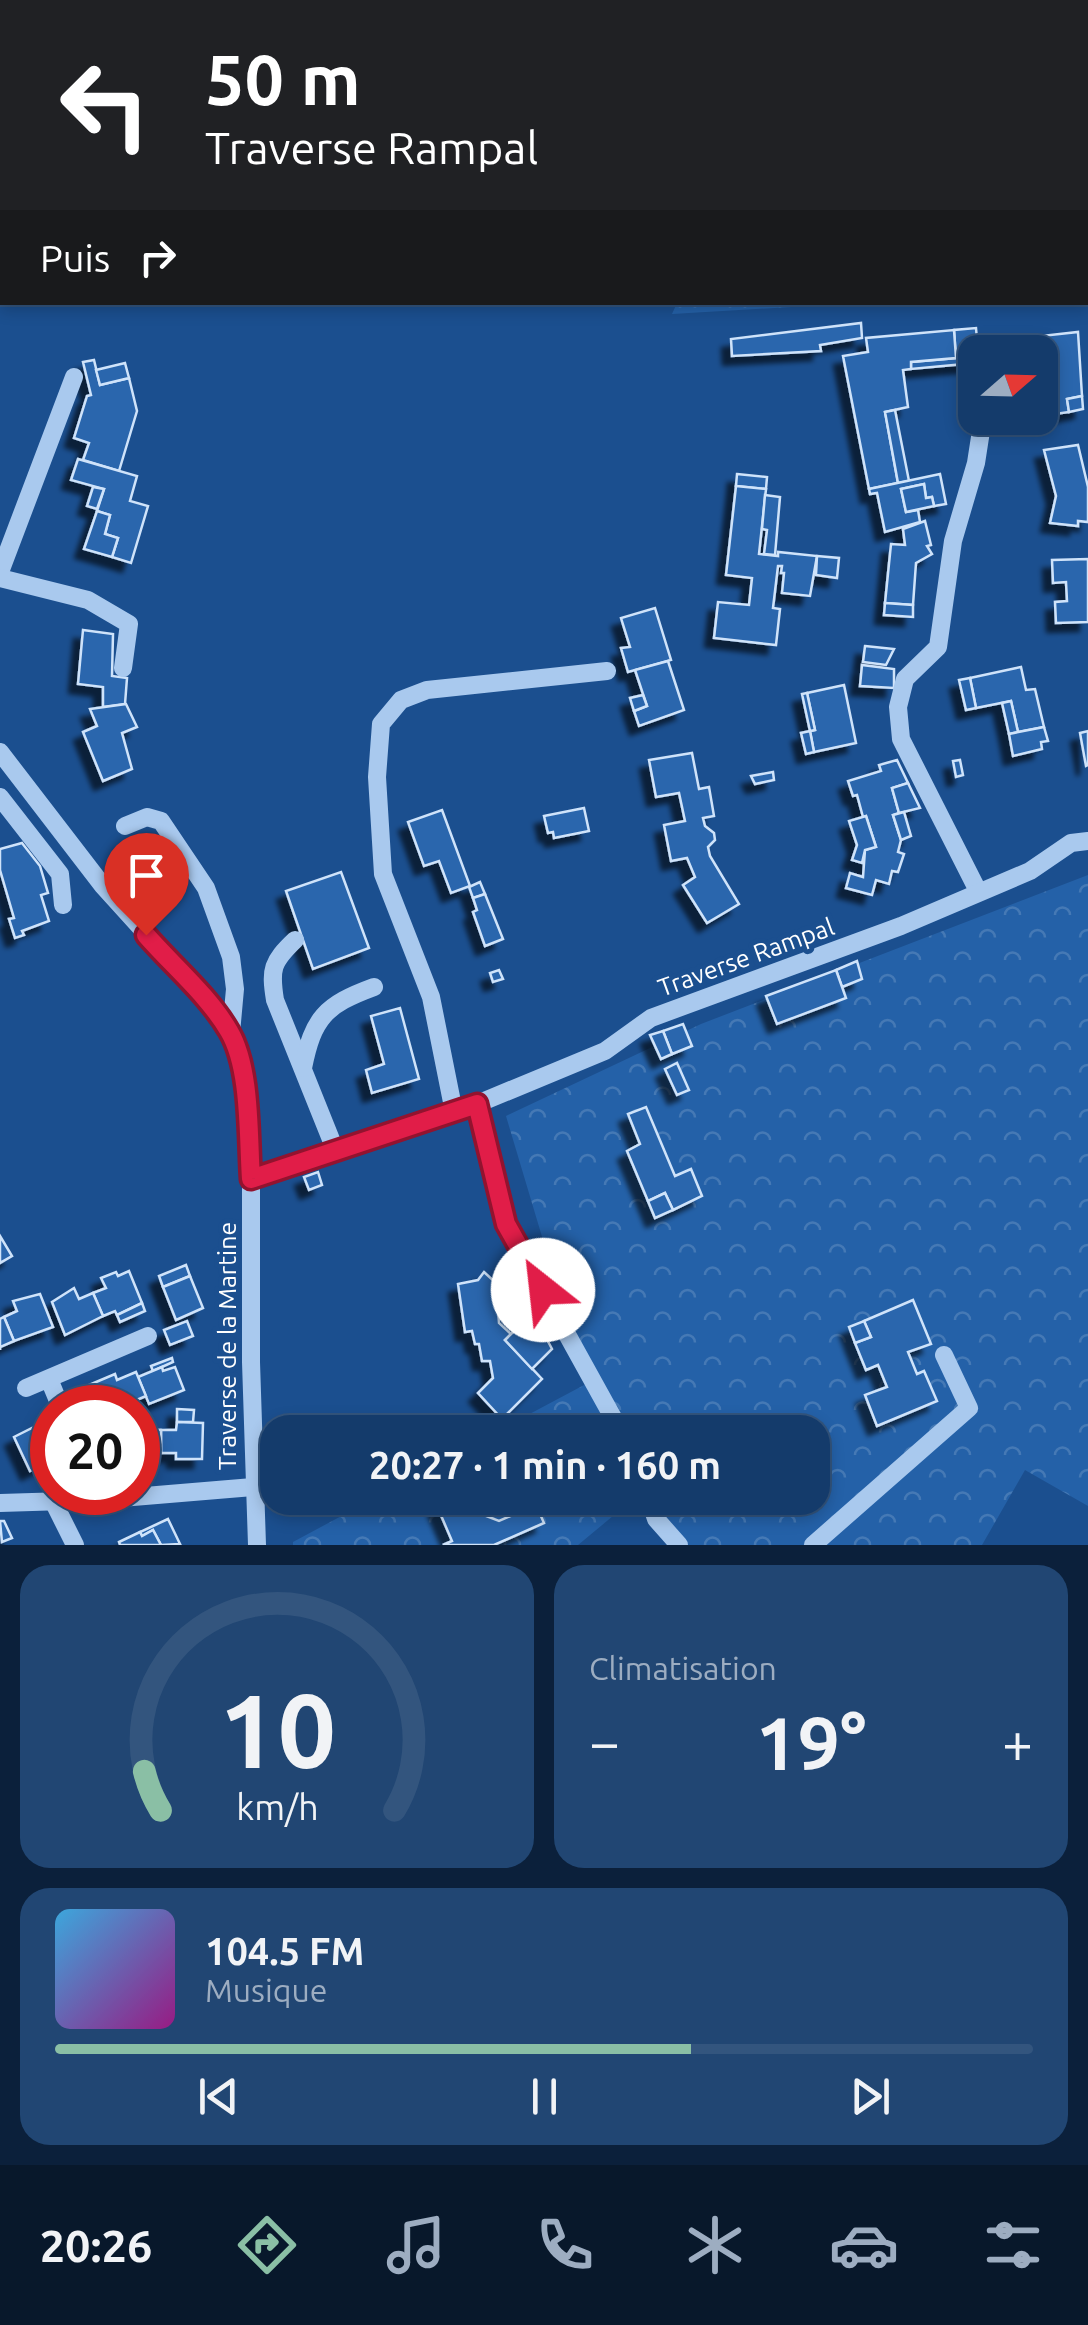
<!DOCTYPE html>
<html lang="fr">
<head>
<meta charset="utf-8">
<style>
	:root { --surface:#143b6b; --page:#214673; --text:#f1f3f6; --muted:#9dadc1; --line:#33557e; --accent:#8abfa5 }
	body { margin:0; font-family:Ubuntu,sans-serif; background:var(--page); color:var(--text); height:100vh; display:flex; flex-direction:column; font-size:38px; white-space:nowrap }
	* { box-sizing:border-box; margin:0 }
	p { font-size:32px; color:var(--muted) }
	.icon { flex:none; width:55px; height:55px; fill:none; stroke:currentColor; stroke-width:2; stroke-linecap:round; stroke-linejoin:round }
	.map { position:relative; height:1545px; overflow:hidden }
	.sheet { display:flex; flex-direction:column; gap:20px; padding:20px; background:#0b203b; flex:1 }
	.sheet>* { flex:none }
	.top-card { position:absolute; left:0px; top:0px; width:1090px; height:305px; box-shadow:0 5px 15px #0003,0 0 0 2px var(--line); background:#202124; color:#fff; overflow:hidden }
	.needle { width:65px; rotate:70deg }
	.fabs { position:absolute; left:958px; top:335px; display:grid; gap:20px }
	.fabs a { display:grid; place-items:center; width:100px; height:100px; border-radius:20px; background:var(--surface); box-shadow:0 5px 15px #0003,0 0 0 2px var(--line); font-size:50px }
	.speed { position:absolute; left:30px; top:1385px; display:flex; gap:20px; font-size:50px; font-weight:700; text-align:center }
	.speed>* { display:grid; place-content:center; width:130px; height:130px; border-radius:50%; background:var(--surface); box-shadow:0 5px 15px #0003,0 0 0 2px var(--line); line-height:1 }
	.speed .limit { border:15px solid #d22; background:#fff; color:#111 }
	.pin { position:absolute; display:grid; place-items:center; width:85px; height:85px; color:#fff; margin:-102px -42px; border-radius:50% 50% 50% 0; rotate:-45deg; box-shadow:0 0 10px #0007 }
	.pin .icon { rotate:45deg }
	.me { position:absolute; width:110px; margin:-55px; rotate:331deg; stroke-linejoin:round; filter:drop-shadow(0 0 8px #0008) }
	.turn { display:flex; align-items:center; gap:35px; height:210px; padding:0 40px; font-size:45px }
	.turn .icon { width:130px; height:130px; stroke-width:2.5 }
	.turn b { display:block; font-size:70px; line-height:85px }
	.then { display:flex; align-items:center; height:95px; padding:0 40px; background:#0003; gap:20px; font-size:38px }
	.big { font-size:75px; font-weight:700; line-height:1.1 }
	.sheet .widget { flex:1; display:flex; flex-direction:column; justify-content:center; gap:15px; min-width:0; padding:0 35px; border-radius:30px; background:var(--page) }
	.sheet .dial { align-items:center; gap:0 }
	.dial svg { height:260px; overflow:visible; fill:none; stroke:var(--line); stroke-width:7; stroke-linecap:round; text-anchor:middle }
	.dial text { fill:var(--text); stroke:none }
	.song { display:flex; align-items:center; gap:30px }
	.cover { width:120px; height:120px; border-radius:15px; background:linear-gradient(135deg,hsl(200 70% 55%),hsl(310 70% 35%)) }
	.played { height:10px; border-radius:5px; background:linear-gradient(90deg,var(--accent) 65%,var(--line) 65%) }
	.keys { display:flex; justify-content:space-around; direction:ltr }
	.heat { display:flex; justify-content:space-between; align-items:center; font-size:55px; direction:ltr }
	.sheet .tiles { flex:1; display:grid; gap:20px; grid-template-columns:1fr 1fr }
	.widget:last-child { grid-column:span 2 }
	.trip { position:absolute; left:260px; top:1415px; width:570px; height:100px; border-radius:30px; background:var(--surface); box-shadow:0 5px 15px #0003,0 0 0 2px var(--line); font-weight:700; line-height:100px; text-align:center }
	.tab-bar { display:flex; height:160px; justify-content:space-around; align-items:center; background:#08182b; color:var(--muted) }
	.tab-bar .icon { width:70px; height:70px }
	.tab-bar .selected { color:var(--accent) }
	.tab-bar b { font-size:45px; color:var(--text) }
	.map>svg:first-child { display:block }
	.forest { fill:url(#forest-crowns) }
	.building { fill:#2a66ad; stroke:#cfe3fa; stroke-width:2.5; filter:url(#shadow) }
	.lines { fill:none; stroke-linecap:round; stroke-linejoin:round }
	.minor { stroke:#a9c9ee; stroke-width:18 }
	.route-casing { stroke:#92132f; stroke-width:25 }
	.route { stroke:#e11d48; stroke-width:18 }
	.labels { text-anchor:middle; stroke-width:10; stroke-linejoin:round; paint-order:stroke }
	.street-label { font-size:25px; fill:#fff; stroke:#1b4f8f }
</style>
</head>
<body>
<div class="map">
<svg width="1088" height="1545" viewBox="0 0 1088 1545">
	<defs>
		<pattern id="forest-crowns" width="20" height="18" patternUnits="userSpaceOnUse" patternTransform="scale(2.5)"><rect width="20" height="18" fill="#2461a8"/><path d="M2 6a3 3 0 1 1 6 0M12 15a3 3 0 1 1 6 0" fill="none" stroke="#4579b5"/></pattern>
		<filter id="shadow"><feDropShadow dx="-9" dy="9" stdDeviation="2.5" flood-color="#0009"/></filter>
	</defs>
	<rect width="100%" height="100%" fill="#1b4f8f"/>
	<!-- forest -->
	<g class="forest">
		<polygon points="618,0 1032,0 619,2"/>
		<polygon points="677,303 677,302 858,303 672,314"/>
		<polygon points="1088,875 1088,1506 1025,1470 982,1545 671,1545 631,1501 578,1545 293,1545 293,1542 375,1498 812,1498 812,1432 496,1432 586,1384 506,1116 701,1024"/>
	</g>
	<!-- building -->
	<g class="building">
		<polygon points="861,323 862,338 820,345 821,351 732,356 731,339"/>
		<polygon points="976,328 978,352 975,352 975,363 911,369 911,362 956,358 954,330"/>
		<polygon points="954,330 956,358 911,362 911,369 903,370 908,407 885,412 898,483 869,489 843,356 868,352 866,338"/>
		<polygon points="1078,332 1082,396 1067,399 1069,412 1041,416 1040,372 1045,371 1041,336"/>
		<polygon points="94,360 100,385 129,378 137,411 119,471 83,460 89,443 74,438 87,396 91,395 83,362"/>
		<polygon points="125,363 129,378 100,385 96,370"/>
		<polygon points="1082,396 1083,409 1069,412 1067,399"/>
		<polygon points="895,410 909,481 898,483 885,412"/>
		<polygon points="1078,445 1088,487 1088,522 1078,521 1078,526 1050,523 1056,496 1044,450"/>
		<polygon points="78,459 137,476 130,501 148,506 131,563 112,557 118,538 105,534 110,515 97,511 104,489 71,480"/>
		<polygon points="737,474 767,477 766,489 736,486"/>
		<polygon points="940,474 946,504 934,506 932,497 926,498 924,484 901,489 906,512 918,510 920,522 885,532 877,493 870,494 869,489"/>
		<polygon points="924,484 926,498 932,497 934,506 906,512 901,489"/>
		<polygon points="736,486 766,489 759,554 778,556 778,552 817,556 810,596 782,593 784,573 781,573 782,566 778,566 773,608 780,609 776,645 714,638 718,602 749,605 752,578 726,575"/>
		<polygon points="93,487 104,489 97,509 87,506"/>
		<polygon points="765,495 780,497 775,555 764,554 767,530 762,529"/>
		<polygon points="97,511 110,515 105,534 118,538 112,557 84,549"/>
		<polygon points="925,521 931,545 927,546 932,554 916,563 913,605 885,603 891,544 905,545 903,529"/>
		<polygon points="817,556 839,558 837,578 816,575"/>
		<polygon points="1088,559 1088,622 1056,623 1055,602 1067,601 1066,582 1053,583 1052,560"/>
		<polygon points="885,603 913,605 913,617 884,615"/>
		<polygon points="655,608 671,660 628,672 621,648 630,647 621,618"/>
		<polygon points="83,630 113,634 112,676 127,678 125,704 103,707 103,687 78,684"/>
		<polygon points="865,646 894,649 886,665 863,662"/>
		<polygon points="668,661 684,710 639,726 634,711 647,706 635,670"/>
		<polygon points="862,665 894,669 894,688 860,686"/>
		<polygon points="1021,667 1026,690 1035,689 1044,727 1018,732 1011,701 976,708 970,678"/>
		<polygon points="970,678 976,708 966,710 959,680"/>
		<polygon points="844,685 856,743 814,752 810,731 815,730 807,693"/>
		<polygon points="807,693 815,730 810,731 802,694"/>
		<polygon points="643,695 647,706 634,711 630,698"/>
		<polygon points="1011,701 1018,732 1009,734 1002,703"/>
		<polygon points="126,704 137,727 122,733 132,769 103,781 83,732 97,726 90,709"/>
		<polygon points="1044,727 1048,741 1041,742 1042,749 1013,756 1009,734"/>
		<polygon points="810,731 814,752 806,754 801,733"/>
		<polygon points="1088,731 1088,765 1086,766 1080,733"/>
		<polygon points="692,753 699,789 709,787 714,816 703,818 705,826 714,833 715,840 708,847 710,856 739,904 707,923 683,885 695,877 687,858 671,861 664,825 685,821 679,793 656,797 649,760"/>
		<polygon points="897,760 908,783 892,788 899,813 893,815 901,840 898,852 904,854 898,872 892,871 889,884 876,880 872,895 846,888 850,873 863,877 865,850 876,847 866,816 863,817 857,795 853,796 848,781 881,771 879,765"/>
		<polygon points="960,760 963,775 956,777 953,761"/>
		<polygon points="773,772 774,780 755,784 751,776"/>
		<polygon points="908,783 920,808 899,813 892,788"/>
		<polygon points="584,808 589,831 554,838 553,832 548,833 544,816"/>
		<polygon points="442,810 470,886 451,893 439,861 424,866 408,822"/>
		<polygon points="904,812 911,836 901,840 893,815"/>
		<polygon points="866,816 876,847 865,850 862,863 852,860 857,845 849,821"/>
		<polygon points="22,843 40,866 48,893 41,895 49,921 22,931 24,935 15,938 9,919 14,918 0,870 0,849"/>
		<polygon points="341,872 369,948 313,969 286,891"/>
		<polygon points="480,882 485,894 473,898 469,887"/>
		<polygon points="485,894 503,939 485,946 473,912 477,910 473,898"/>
		<polygon points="857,961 862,979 842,987 836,970"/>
		<polygon points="499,970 503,979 493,982 490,973"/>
		<polygon points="836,970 846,998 777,1024 766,996"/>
		<polygon points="400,1008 419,1079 372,1093 366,1070 384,1064 371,1016"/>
		<polygon points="683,1024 692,1046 672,1054 663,1031"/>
		<polygon points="663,1031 672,1054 661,1059 650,1035"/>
		<polygon points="677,1063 689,1090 677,1095 665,1069"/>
		<polygon points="646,1107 675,1176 691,1169 702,1196 673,1210 665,1193 648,1201 627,1151 640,1144 628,1114"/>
		<polygon points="318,1172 322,1185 309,1190 304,1177"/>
		<polygon points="665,1193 673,1210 655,1218 648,1201"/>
		<polygon points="0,1236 12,1256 0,1263"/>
		<polygon points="186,1265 190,1276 163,1287 159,1276"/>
		<polygon points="129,1271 142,1303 117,1315 115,1311 103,1316 93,1293 106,1288 101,1278 116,1272 118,1276"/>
		<polygon points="484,1272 496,1283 499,1323 511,1334 505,1340 542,1379 502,1419 478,1393 493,1378 490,1361 482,1361 479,1344 475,1344 472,1331 465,1332 458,1284 478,1280"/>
		<polygon points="190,1276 203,1308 176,1320 163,1287"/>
		<polygon points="74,1288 79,1299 93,1293 103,1316 65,1335 52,1302"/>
		<polygon points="40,1294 53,1327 14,1341 4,1317 17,1311 13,1301"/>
		<polygon points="913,1300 931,1344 908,1352 917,1374 924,1371 937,1401 877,1426 865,1395 887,1387 878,1365 866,1370 855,1343 871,1337 864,1321"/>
		<polygon points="142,1303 145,1311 120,1322 117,1315"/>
		<polygon points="533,1313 552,1349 532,1369 505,1340"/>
		<polygon points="4,1317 14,1341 0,1347 0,1350 0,1319"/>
		<polygon points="187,1321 193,1336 170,1345 164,1330"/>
		<polygon points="864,1321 871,1337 855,1343 849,1327"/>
		<polygon points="172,1358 173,1362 153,1371 151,1366"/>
		<polygon points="162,1367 163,1371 175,1367 184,1390 149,1404 138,1377"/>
		<polygon points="136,1372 146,1396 132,1402 130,1397 98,1408 89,1385 115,1374 117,1380"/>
		<polygon points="177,1409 194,1410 193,1422 177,1422"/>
		<polygon points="177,1422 203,1423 202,1459 176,1459 176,1453 161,1453 161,1430 176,1430"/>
		<polygon points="32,1428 36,1438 41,1435 44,1441 52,1437 52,1460 30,1471 14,1437"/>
		<polygon points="148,1429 161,1430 161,1453 147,1452 147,1460 138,1460 138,1433 148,1433"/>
		<polygon points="447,1501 499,1521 536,1505 544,1523 494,1545 443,1545 452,1541 437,1506"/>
		<polygon points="168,1519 180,1544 161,1545 153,1530 142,1536 140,1532"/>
		<polygon points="0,1521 4,1521 12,1538 2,1542"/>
		<polygon points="153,1530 161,1545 120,1545 119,1542 140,1532 142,1536"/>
	</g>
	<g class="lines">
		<!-- minor -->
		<g class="minor">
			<polyline points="0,572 74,377"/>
			<polyline points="0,578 88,600 129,624 123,668"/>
			<polyline points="0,752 103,886 209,1003 231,1033 242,1065 251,1179 251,1362 257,1545"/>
			<polyline points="0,797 60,874 63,905"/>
			<polyline points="125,826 147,817 161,821 206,888 231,957 235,989 231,1033"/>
			<polyline points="978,891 901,739 898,707 905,679 938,647 953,541 976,463 983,418"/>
			<path d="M295,940C272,962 270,969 275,1000L336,1152"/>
			<path d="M303,1068C313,1018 325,1005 374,987"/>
			<polyline points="477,1104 506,1224 621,1432"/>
			<polyline points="454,1112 431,997 383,874 377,777 381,724 401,700 427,690 607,671"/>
			<polyline points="251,1179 477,1104 605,1051 651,1018 901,926 1030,871 1071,843 1088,841"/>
			<polyline points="49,1379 61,1408"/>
			<polyline points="26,1388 148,1336"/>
			<polyline points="649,1498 656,1519 679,1545"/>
			<polyline points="53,1501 75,1545"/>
			<polyline points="0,1503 97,1500 253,1487"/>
			<polyline points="813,1545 969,1408 944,1355"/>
		</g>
	</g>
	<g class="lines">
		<defs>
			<path id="route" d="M146,935C173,966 208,995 229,1031C251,1068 248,1135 251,1179L477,1104L506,1224L543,1290"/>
		</defs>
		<!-- route casing -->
		<use href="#route" class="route-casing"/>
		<!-- route -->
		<use href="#route" class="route"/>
	</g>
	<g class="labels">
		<!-- street labels -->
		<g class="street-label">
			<text transform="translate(746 957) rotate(-20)" y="9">Traverse Rampal</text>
			<text transform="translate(227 1346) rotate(-90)" y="9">Traverse de la Martine</text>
		</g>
	</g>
</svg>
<div class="fabs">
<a><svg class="needle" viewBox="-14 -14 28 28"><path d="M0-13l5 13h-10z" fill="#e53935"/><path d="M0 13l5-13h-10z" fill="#9dadc1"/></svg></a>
</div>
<div class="speed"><div class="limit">20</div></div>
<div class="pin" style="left:146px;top:935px;background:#d93025"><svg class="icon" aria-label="arrive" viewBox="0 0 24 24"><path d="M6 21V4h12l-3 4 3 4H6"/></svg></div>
<svg class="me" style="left:543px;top:1290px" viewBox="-20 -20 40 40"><circle r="19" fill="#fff"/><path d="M0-13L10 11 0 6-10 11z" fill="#e11d48"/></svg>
<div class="trip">20:27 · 1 min · 160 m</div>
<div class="top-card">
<div class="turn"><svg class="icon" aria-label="left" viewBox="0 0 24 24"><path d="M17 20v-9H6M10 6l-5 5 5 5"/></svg><div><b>50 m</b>Traverse Rampal</div></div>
<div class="then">Puis<svg class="icon" aria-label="right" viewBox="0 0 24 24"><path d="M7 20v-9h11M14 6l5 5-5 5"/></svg></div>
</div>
</div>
<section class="sheet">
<div class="tiles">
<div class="widget dial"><svg viewBox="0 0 100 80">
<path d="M14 69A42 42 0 1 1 86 69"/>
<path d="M14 69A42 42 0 0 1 9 57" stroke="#8abfa5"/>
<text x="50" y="56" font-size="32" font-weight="700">10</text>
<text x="50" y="72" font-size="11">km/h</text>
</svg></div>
<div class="widget"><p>Climatisation</p>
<div class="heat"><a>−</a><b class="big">19°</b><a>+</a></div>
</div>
<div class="widget">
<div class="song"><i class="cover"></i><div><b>104.5 FM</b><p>Musique</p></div></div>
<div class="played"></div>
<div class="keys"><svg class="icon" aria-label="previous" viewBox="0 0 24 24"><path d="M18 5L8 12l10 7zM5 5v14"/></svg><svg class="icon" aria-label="pause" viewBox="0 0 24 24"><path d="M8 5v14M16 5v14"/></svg><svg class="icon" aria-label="next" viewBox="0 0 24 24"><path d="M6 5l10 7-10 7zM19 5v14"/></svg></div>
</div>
</div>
</section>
<nav class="tab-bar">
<b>20:26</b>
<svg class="icon selected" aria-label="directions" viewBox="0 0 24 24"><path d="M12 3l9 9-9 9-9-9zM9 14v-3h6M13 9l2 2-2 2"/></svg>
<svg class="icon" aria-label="music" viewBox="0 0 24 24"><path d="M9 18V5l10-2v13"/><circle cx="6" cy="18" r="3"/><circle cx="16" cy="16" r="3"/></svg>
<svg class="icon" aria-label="phone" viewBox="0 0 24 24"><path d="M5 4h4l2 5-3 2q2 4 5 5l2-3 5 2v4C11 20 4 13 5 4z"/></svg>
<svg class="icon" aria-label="climate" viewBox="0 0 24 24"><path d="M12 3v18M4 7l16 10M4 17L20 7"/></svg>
<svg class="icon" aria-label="car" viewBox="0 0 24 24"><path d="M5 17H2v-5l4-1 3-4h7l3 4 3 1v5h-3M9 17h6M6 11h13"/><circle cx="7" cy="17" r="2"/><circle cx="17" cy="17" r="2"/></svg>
<svg class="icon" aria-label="filters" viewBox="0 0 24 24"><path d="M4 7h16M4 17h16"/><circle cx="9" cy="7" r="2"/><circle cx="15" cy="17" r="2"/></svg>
</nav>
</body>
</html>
